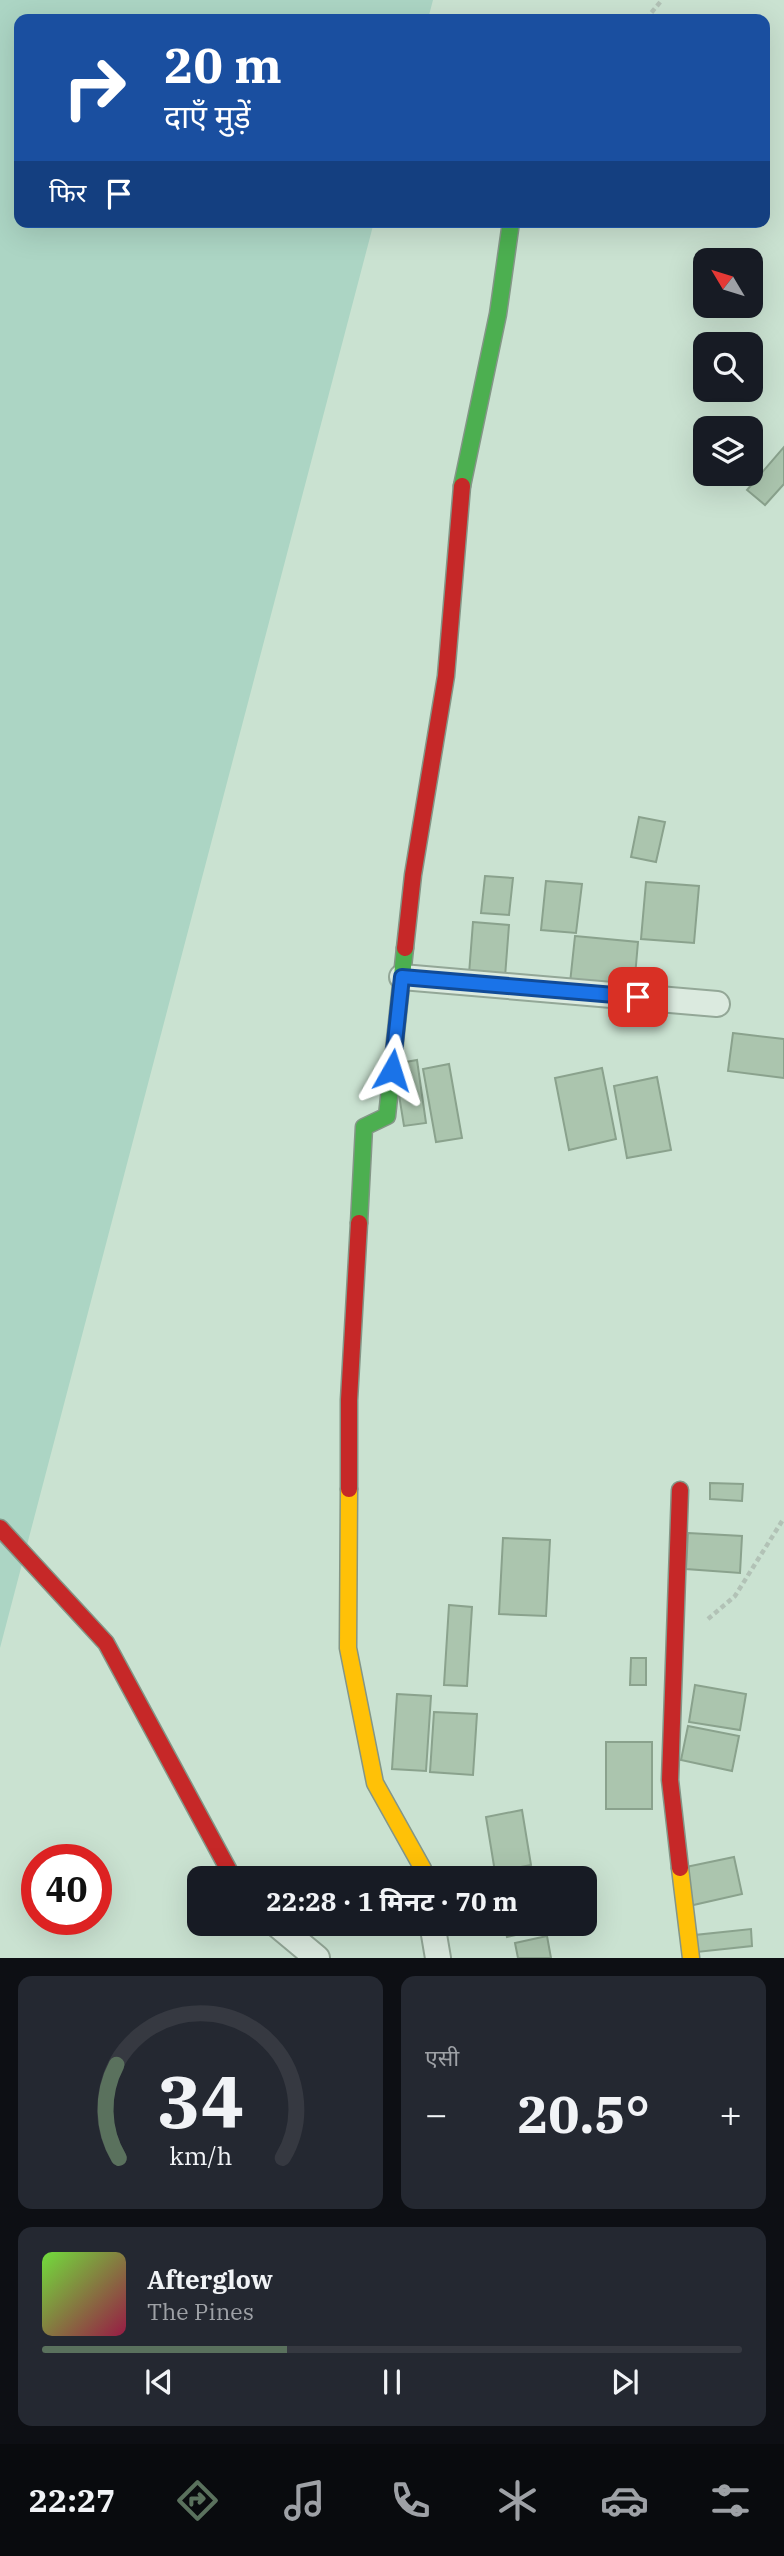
<!DOCTYPE html>
<html lang="hi">
<head>
<meta charset="utf-8">
<style>
	:root { --surface:#171b24; --page:#242831; --text:#f1f3f6; --muted:#9ea1a6; --line:#363941; --accent:#5a715d }
	body { margin:0; font-family:"IBM Plex Serif","Noto Sans Devanagari",serif; background:var(--page); color:var(--text); height:100vh; display:flex; flex-direction:column; font-size:26px; white-space:nowrap }
	* { box-sizing:border-box; margin:0 }
	p { font-size:23px; color:var(--muted) }
	.icon { flex:none; width:38px; height:38px; fill:none; stroke:currentColor; stroke-width:2; stroke-linecap:round; stroke-linejoin:round }
	.map { position:relative; height:1958px; overflow:hidden }
	.side { display:flex; flex-direction:column; gap:18px; padding:18px; background:#0d0f14; flex:1 }
	.side>* { flex:none }
	.guide { position:absolute; left:14px; top:14px; width:756px; height:214px; border-radius:14px; box-shadow:0 7px 28px #0002; background:#1a4fa0; color:#fff; overflow:hidden }
	.needle { width:46px; rotate:308deg }
	.buttons { position:absolute; left:693px; top:248px; display:grid; gap:14px }
	.buttons a { display:grid; place-items:center; width:70px; height:70px; border-radius:14px; background:var(--surface); box-shadow:0 7px 28px #0002; font-size:35px }
	.speed { position:absolute; left:21px; top:1844px; display:flex; gap:14px; font-size:35px; font-weight:700; text-align:center }
	.speed>* { display:grid; place-content:center; width:91px; height:91px; border-radius:50%; background:var(--surface); box-shadow:0 7px 28px #0002; line-height:1 }
	.speed .limit { border:10px solid #d22; background:#fff; color:#111 }
	.pin { position:absolute; display:grid; place-items:center; width:60px; height:60px; color:#fff; margin:-30px; border-radius:14px; box-shadow:0 4px 10px #0006 }
	.me { position:absolute; width:77px; margin:-38px; rotate:6deg; stroke-linejoin:round; filter:drop-shadow(0 0 5px #0008) }
	.turn { display:flex; align-items:center; gap:24px; height:147px; padding:0 35px; font-size:32px }
	.turn .icon { width:91px; height:91px; stroke-width:2.5 }
	.turn b { display:block; font-size:49px; line-height:60px }
	.then { display:flex; align-items:center; height:66px; padding:0 35px; background:#0003; gap:14px; font-size:26px }
	.big { font-size:52px; font-weight:700; line-height:1.1 }
	.side .tile { flex:1; display:flex; flex-direction:column; justify-content:center; gap:10px; min-width:0; padding:0 24px; border-radius:14px; background:var(--page) }
	.side .dial { align-items:center; gap:0 }
	.dial svg { height:182px; overflow:visible; fill:none; stroke:var(--line); stroke-width:7; stroke-linecap:round; text-anchor:middle }
	.dial text { fill:var(--text); stroke:none }
	.song { display:flex; align-items:center; gap:21px }
	.cover { width:84px; height:84px; border-radius:10px; background:linear-gradient(135deg,hsl(100 70% 55%),hsl(340 70% 35%)) }
	.played { height:7px; border-radius:4px; background:linear-gradient(90deg,var(--accent) 35%,var(--line) 35%) }
	.keys { display:flex; justify-content:space-around; direction:ltr }
	.heat { display:flex; justify-content:space-between; align-items:center; font-size:38px; direction:ltr }
	.side .tiles { flex:1; display:grid; gap:18px; grid-template-columns:1fr 1fr }
	.tile:last-child { grid-column:span 2 }
	.trip { position:absolute; left:187px; top:1866px; width:410px; height:70px; border-radius:14px; background:var(--surface); box-shadow:0 7px 28px #0002; font-weight:700; line-height:70px; text-align:center }
	.menu { display:flex; height:112px; justify-content:space-around; align-items:center; background:#090b0e; color:var(--muted) }
	.menu .icon { width:49px; height:49px }
	.menu .on { color:var(--accent) }
	.menu b { font-size:32px; color:var(--text) }
	.map>svg:first-child { display:block }
	.green { fill:#acd5c4 }
	.building { fill:#abc5ae; stroke:#8aa28d; stroke-width:2 }
	.lines { fill:none; stroke-linecap:round; stroke-linejoin:round }
	.street-casing { stroke:#93a797; stroke-width:28 }
	.fast-casing { stroke:#849687; stroke-width:19 }
	.slow-casing { stroke:#849687; stroke-width:19 }
	.jam-casing { stroke:#849687; stroke-width:19 }
	.path { stroke:#b2c2b6; stroke-width:4.5; stroke-dasharray:5 3.5; stroke-linecap:butt }
	.street { stroke:#dbeadf; stroke-width:24 }
	.fast { stroke:#4caf50; stroke-width:16 }
	.slow { stroke:#ffc107; stroke-width:16 }
	.jam { stroke:#c62828; stroke-width:16 }
	.route-casing { stroke:#114b97; stroke-width:18 }
	.route { stroke:#1a73e8; stroke-width:12 }
</style>
</head>
<body>
<div class="map">
<svg width="784" height="1958" viewBox="0 0 784 1958">
	<rect width="100%" height="100%" fill="#cae2d1"/>
	<!-- green -->
	<polygon class="green" points="0,0 433,0 428,19 19,19 19,222 374,222 0,1648"/>
	<!-- building -->
	<g class="building">
		<polygon points="784,447 784,484 765,505 747,490"/>
		<polygon points="639,817 665,822 656,862 631,857"/>
		<polygon points="485,876 513,878 509,915 481,913"/>
		<polygon points="546,881 582,884 576,933 541,930"/>
		<polygon points="646,882 699,886 694,943 641,939"/>
		<polygon points="473,922 509,925 505,977 469,974"/>
		<polygon points="575,936 638,942 634,988 570,983"/>
		<polygon points="733,1033 784,1039 784,1078 728,1071"/>
		<polygon points="417,1060 426,1123 404,1126 394,1064"/>
		<polygon points="449,1064 462,1138 436,1142 423,1069"/>
		<polygon points="602,1068 616,1139 569,1150 555,1078"/>
		<polygon points="657,1077 671,1150 627,1158 614,1086"/>
		<polygon points="710,1483 743,1484 742,1501 710,1499"/>
		<polygon points="688,1533 742,1536 740,1573 686,1569"/>
		<polygon points="503,1538 550,1540 546,1616 499,1614"/>
		<polygon points="449,1605 472,1607 467,1686 444,1685"/>
		<polygon points="631,1658 646,1658 646,1685 630,1685"/>
		<polygon points="695,1685 746,1694 740,1730 689,1722"/>
		<polygon points="397,1694 431,1696 426,1771 392,1769"/>
		<polygon points="434,1712 477,1714 473,1775 430,1772"/>
		<polygon points="688,1726 739,1736 732,1771 681,1760"/>
		<rect x="606" y="1742" width="46" height="67"/>
		<polygon points="522,1810 531,1865 495,1872 486,1817"/>
		<polygon points="734,1857 742,1894 689,1906 681,1868"/>
		<polygon points="504,1923 566,1923 566,1924 507,1937"/>
		<polygon points="751,1929 752,1946 697,1952 695,1935"/>
		<polygon points="547,1936 551,1958 518,1958 515,1943"/>
	</g>
	<g class="lines">
		<defs>
			<g id="street">
				<polyline points="402,977 717,1004"/>
				<polyline points="275,1923 317,1958"/>
				<polyline points="432,1923 438,1958"/>
			</g>
			<g id="fast">
				<polyline points="462,486 498,314 511,222"/>
				<polyline points="359,1223 364,1127 387,1116 405,948"/>
			</g>
			<g id="slow">
				<polyline points="349,1489 348,1648 375,1783 423,1869 424,1878"/>
				<polyline points="680,1868 691,1958"/>
			</g>
			<g id="jam">
				<polyline points="405,948 413,875 446,676 462,486"/>
				<polyline points="349,1489 349,1400 359,1223"/>
				<polyline points="680,1490 670,1780 680,1868"/>
				<polyline points="0,1528 106,1643 233,1878"/>
			</g>
		</defs>
		<!-- street casing -->
		<use href="#street" class="street-casing"/>
		<!-- fast casing -->
		<use href="#fast" class="fast-casing"/>
		<!-- slow casing -->
		<use href="#slow" class="slow-casing"/>
		<!-- jam casing -->
		<use href="#jam" class="jam-casing"/>
		<!-- path -->
		<g class="path">
			<polyline points="646,19 662,0"/>
			<polyline points="708,1619 735,1596 784,1518"/>
		</g>
		<!-- street -->
		<use href="#street" class="street"/>
		<!-- fast -->
		<use href="#fast" class="fast"/>
		<!-- slow -->
		<use href="#slow" class="slow"/>
		<!-- jam -->
		<use href="#jam" class="jam"/>
	</g>
	<g class="lines">
		<defs>
			<polyline id="route" points="392,1070 402,977 638,997"/>
		</defs>
		<!-- route casing -->
		<use href="#route" class="route-casing"/>
		<!-- route -->
		<use href="#route" class="route"/>
	</g>
</svg>
<div class="buttons">
<a><svg class="needle" viewBox="-14 -14 28 28"><path d="M0-13l5 13h-10z" fill="#e53935"/><path d="M0 13l5-13h-10z" fill="#9ea1a6"/></svg></a>
<a><svg class="icon" aria-label="search" viewBox="0 0 24 24"><circle cx="10" cy="10" r="6"/><path d="M15 15l6 6"/></svg></a>
<a><svg class="icon" aria-label="layers" viewBox="0 0 24 24"><path d="M12 4l9 5-9 5-9-5zM3 14l9 5 9-5"/></svg></a>
</div>
<div class="speed"><div class="limit">40</div></div>
<div class="pin" style="left:638px;top:997px;background:#d93025"><svg class="icon" aria-label="arrive" viewBox="0 0 24 24"><path d="M6 21V4h12l-3 4 3 4H6"/></svg></div>
<svg class="me" style="left:392px;top:1070px" viewBox="-20 -20 40 40"><path d="M0-17L14 15 0 8-14 15z" fill="#1a73e8" stroke="#fff" stroke-width="4"/></svg>
<div class="trip">22:28 · 1 मिनट · 70 m</div>
<div class="guide">
<div class="turn"><svg class="icon" aria-label="right" viewBox="0 0 24 24"><path d="M7 20v-9h11M14 6l5 5-5 5"/></svg><div><b>20 m</b>दाएँ मुड़ें</div></div>
<div class="then">फिर<svg class="icon" aria-label="arrive" viewBox="0 0 24 24"><path d="M6 21V4h12l-3 4 3 4H6"/></svg></div>
</div>
</div>
<section class="side">
<div class="tiles">
<div class="tile dial"><svg viewBox="0 0 100 80">
<path d="M14 69A42 42 0 1 1 86 69"/>
<path d="M14 69A42 42 0 0 1 13 28" stroke="#5a715d"/>
<text x="50" y="56" font-size="32" font-weight="700">34</text>
<text x="50" y="72" font-size="11">km/h</text>
</svg></div>
<div class="tile"><p>एसी</p>
<div class="heat"><a>−</a><b class="big">20.5°</b><a>+</a></div>
</div>
<div class="tile">
<div class="song"><i class="cover"></i><div><b>Afterglow</b><p>The Pines</p></div></div>
<div class="played"></div>
<div class="keys"><svg class="icon" aria-label="previous" viewBox="0 0 24 24"><path d="M18 5L8 12l10 7zM5 5v14"/></svg><svg class="icon" aria-label="pause" viewBox="0 0 24 24"><path d="M8 5v14M16 5v14"/></svg><svg class="icon" aria-label="next" viewBox="0 0 24 24"><path d="M6 5l10 7-10 7zM19 5v14"/></svg></div>
</div>
</div>
</section>
<nav class="menu">
<b>22:27</b>
<svg class="icon on" aria-label="directions" viewBox="0 0 24 24"><path d="M12 3l9 9-9 9-9-9zM9 14v-3h6M13 9l2 2-2 2"/></svg>
<svg class="icon" aria-label="music" viewBox="0 0 24 24"><path d="M9 18V5l10-2v13"/><circle cx="6" cy="18" r="3"/><circle cx="16" cy="16" r="3"/></svg>
<svg class="icon" aria-label="phone" viewBox="0 0 24 24"><path d="M5 4h4l2 5-3 2q2 4 5 5l2-3 5 2v4C11 20 4 13 5 4z"/></svg>
<svg class="icon" aria-label="climate" viewBox="0 0 24 24"><path d="M12 3v18M4 7l16 10M4 17L20 7"/></svg>
<svg class="icon" aria-label="car" viewBox="0 0 24 24"><path d="M5 17H2v-5l4-1 3-4h7l3 4 3 1v5h-3M9 17h6M6 11h13"/><circle cx="7" cy="17" r="2"/><circle cx="17" cy="17" r="2"/></svg>
<svg class="icon" aria-label="filters" viewBox="0 0 24 24"><path d="M4 7h16M4 17h16"/><circle cx="9" cy="7" r="2"/><circle cx="15" cy="17" r="2"/></svg>
</nav>
</body>
</html>
